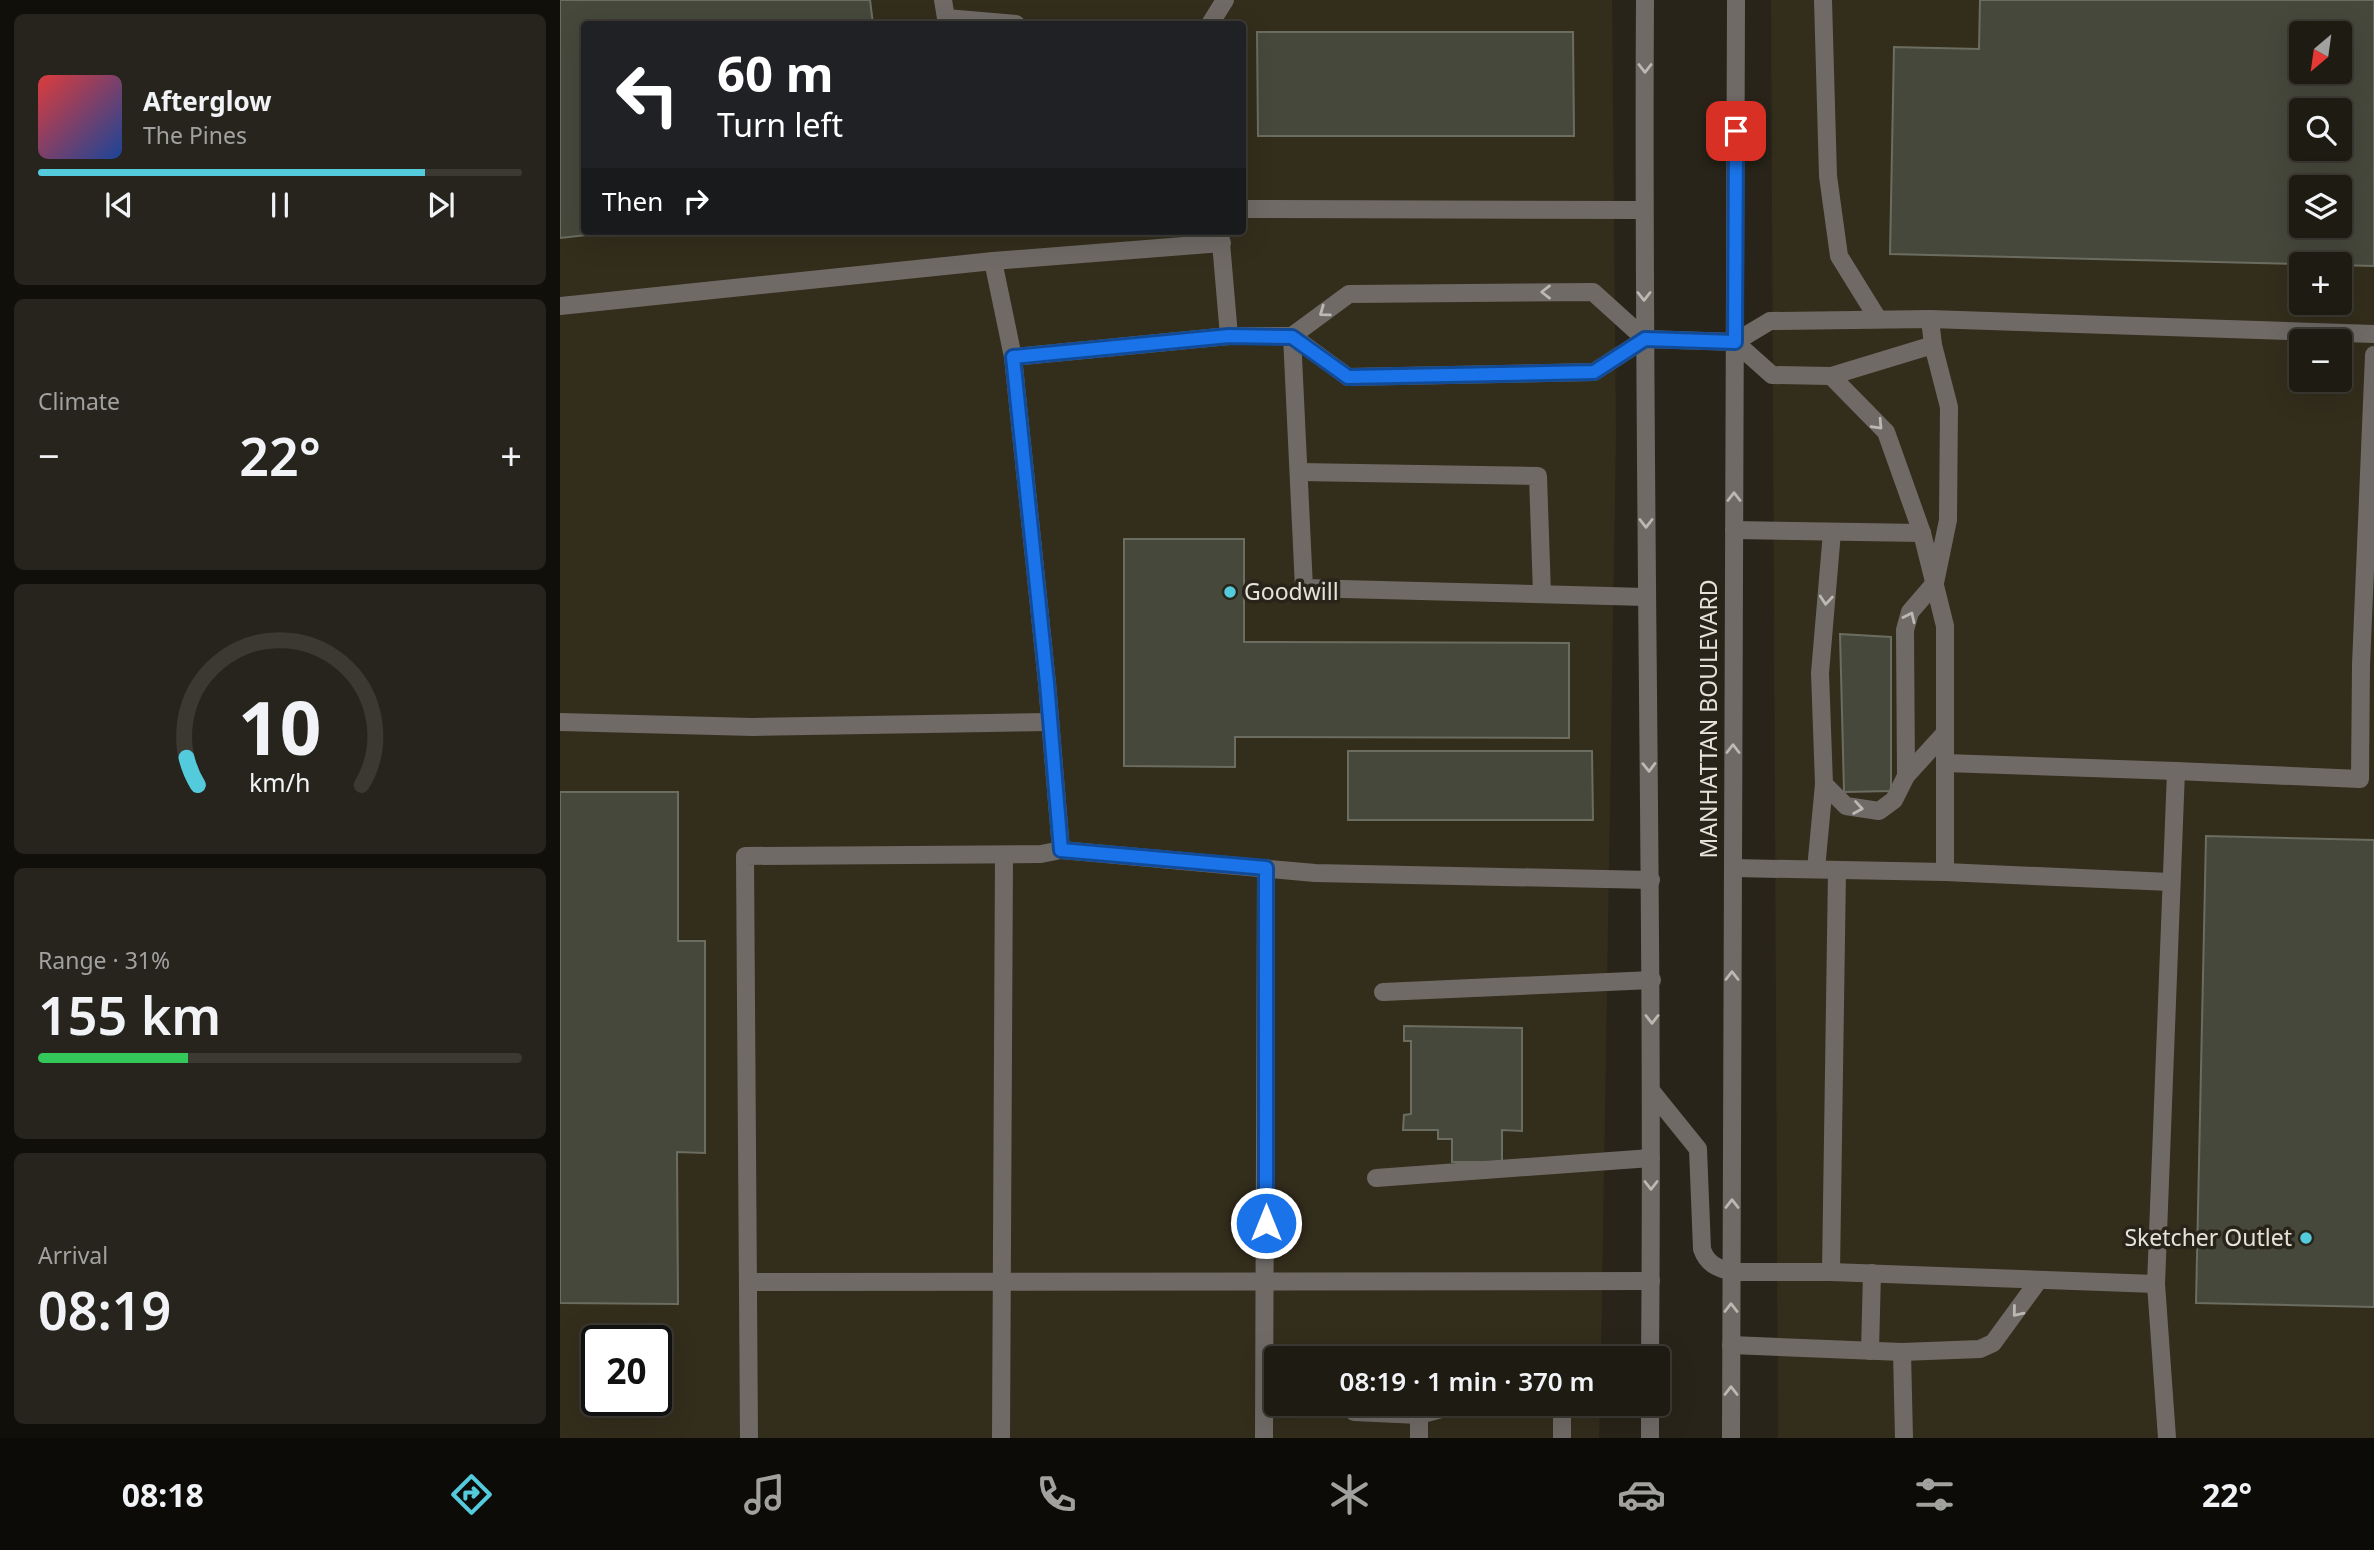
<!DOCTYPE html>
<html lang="en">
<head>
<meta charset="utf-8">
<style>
	:root { --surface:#1e1b13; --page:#26241c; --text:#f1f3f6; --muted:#a1a1a0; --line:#3c3933; --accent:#54cadd }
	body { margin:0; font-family:"Noto Sans",sans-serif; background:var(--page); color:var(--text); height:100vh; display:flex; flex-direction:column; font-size:26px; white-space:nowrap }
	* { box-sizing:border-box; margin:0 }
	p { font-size:23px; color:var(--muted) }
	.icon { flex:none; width:38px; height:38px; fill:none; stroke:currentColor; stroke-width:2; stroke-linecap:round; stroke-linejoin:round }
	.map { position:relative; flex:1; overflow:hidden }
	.drawer { display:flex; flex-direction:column; gap:14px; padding:14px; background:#100f0a; width:560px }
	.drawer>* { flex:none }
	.guide { position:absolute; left:21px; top:21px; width:665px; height:214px; border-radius:7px; box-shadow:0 7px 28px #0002,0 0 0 2px var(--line); background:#202124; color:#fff; overflow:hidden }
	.needle { width:46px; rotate:209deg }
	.buttons { position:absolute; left:1729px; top:21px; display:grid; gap:14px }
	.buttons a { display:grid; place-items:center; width:63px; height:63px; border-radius:7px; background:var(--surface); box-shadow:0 7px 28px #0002,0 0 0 2px var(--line); font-size:35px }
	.speed { position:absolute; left:21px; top:1325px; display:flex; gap:14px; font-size:35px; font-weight:700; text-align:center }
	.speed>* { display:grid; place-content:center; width:91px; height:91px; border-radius:50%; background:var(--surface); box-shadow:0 7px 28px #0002,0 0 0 2px var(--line); line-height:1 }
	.speed .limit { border:4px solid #111; border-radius:10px; background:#fff; color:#111 }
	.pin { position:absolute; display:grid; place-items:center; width:60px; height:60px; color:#fff; margin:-30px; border-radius:14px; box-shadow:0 4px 10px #0006 }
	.me { position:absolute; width:77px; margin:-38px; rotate:0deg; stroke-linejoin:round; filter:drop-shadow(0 0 5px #0008) }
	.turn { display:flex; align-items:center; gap:24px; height:147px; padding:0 21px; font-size:32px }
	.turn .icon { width:91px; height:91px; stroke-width:2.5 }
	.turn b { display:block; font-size:49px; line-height:60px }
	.then { display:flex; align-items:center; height:66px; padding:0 21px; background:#0003; gap:14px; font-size:26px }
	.big { font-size:52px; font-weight:600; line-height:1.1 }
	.drawer .widget { flex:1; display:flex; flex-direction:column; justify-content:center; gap:10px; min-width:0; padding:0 24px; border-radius:10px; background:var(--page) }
	.drawer .dial { align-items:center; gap:0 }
	.dial svg { height:182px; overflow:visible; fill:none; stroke:var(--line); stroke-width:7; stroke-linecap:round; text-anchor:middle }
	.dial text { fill:var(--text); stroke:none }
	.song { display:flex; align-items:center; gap:21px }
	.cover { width:84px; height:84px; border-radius:10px; background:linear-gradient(135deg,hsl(0 70% 55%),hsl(220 70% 35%)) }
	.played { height:7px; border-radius:4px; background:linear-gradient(90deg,var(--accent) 80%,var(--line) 80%) }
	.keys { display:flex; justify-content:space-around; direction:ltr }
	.heat { display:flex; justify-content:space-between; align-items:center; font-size:38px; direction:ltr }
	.charge { height:10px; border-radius:5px; background:linear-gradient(90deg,#34c759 31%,var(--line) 0) }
	.trip { position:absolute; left:704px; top:1346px; width:406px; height:70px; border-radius:7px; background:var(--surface); box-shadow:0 7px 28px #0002,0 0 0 2px var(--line); font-weight:600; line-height:70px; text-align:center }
	.menu { display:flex; height:112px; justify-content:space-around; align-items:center; background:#0c0b08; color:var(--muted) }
	.menu .icon { width:49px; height:49px }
	.menu .selected { color:var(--accent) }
	.menu b { font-size:32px; color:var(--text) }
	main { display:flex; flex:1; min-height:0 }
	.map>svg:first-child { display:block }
	.built { fill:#332d1c; fill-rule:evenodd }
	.building { fill:#47483c; stroke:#6b6d60; stroke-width:2; fill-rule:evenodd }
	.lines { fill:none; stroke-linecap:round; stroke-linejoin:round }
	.minor { stroke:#6f6a66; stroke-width:18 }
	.oneway { stroke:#bcb8b2 }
	.route-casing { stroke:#114b97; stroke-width:18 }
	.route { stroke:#1a73e8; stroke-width:12 }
	.poi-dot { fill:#54cadd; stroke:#282419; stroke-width:2.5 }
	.labels { text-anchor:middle; stroke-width:7; stroke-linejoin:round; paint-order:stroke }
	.poi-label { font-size:23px; fill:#e5e2db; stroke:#282419; text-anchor:start }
	.street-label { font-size:23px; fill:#e5e2db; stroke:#282419 }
</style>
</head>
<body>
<main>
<section class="drawer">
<div class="widget">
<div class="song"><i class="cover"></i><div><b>Afterglow</b><p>The Pines</p></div></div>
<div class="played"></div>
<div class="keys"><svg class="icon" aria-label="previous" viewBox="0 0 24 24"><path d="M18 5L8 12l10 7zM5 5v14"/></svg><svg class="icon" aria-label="pause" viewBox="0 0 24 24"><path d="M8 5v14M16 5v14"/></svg><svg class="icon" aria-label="next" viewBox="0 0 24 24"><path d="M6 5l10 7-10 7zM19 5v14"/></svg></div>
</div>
<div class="widget"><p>Climate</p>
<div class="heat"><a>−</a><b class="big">22°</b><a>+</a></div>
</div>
<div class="widget dial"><svg viewBox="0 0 100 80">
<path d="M14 69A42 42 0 1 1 86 69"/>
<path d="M14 69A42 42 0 0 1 9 57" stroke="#54cadd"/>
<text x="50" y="56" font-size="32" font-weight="700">10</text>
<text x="50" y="72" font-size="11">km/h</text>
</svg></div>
<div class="widget"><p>Range · 31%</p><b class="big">155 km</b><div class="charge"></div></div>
<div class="widget"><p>Arrival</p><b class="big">08:19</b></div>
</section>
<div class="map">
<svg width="1814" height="1438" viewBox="0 0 1814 1438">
	<rect width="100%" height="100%" fill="#282419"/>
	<!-- built -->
	<g class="built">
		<path d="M0,0H1052L1056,435L1041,1358H716V1404H1040L1039,1438H0ZM24,24H682V231H24ZM37,1340H96V1400H37Z"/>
		<path d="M1211,0H1814V1438H1218ZM1741,33H1780V72H1741ZM1741,110H1780V149H1741ZM1741,187H1780V226H1741ZM1741,264H1780V303H1741ZM1741,341H1780V380H1741Z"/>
	</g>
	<!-- building -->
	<g class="building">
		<polygon points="0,0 310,0 313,24 24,24 24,231 63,231 0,238"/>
		<path d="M1420,0H1814V266L1330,254L1334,47L1419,49ZM1741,33H1780V72H1741ZM1741,110H1780V149H1741ZM1741,187H1780V226H1741Z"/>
		<polygon points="697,32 1013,32 1014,136 698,136"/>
		<polygon points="564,539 684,539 684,642 1009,643 1009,738 675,737 675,767 564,766"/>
		<polygon points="1280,634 1331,637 1331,791 1284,792"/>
		<polygon points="788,751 1032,751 1033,820 788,820"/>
		<polygon points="0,792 118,792 118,941 145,941 145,1153 117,1152 118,1304 0,1303"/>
		<polygon points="1646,836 1814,840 1814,1307 1636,1303"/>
		<polygon points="844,1026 962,1028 962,1131 942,1130 942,1162 892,1162 892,1139 878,1139 878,1130 843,1130 844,1115 851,1114 851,1041 844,1041"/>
	</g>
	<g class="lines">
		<!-- minor -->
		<g class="minor">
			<polyline points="383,0 386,18 456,24"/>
			<path d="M1085,0C1082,453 1094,905 1090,1358"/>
			<polyline points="1263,0 1268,176 1279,256 1318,319"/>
			<polyline points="650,24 665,0"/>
			<polyline points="682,209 1084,210"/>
			<polyline points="660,231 669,336"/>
			<polyline points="433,261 453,357"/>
			<polyline points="0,306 433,261 662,243"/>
			<polyline points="732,336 744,588 1086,597"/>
			<polyline points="732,336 789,294 1033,292 1085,339"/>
			<polyline points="1175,342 1212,375 1271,376 1373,345"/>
			<polyline points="739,472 978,476 982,594"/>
			<polyline points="1174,530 1362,533"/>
			<polyline points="1272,532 1260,673 1264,784 1286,806 1319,811 1334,800 1346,776 1345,630 1350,612 1375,583 1388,520 1389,407 1373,345 1370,319"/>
			<polyline points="0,722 193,727 490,722"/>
			<polyline points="1385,763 1616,771"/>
			<polyline points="1346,776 1385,733"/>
			<polyline points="1173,868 1385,872 1385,626 1362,533 1326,432 1271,376"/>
			<polyline points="1256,869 1264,784"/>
			<polyline points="1385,872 1610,882"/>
			<polyline points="1091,880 755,873 501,850 487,683 453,357 669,336 732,336 788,377 1034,372 1085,339 1175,342 1210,321 1370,319 1814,334"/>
			<polyline points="823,992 1092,980"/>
			<path d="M1092,1092L1138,1149L1142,1249C1147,1264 1157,1268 1172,1272H1271L1596,1284"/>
			<polyline points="816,1178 1091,1158"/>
			<polyline points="1271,1272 1277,870"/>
			<polyline points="188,1282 1091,1281"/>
			<polyline points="1171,1345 1342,1352 1344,1438"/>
			<polyline points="1310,1351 1312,1273"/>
			<polyline points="1342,1352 1420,1349 1433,1343 1479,1280"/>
			<polyline points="794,1412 859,1415 900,1404"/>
			<polyline points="189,1438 185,856 481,854 501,850"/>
			<polyline points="441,1438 444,855"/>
			<polyline points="704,1438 706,868"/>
			<polyline points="859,1438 859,1415"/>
			<polyline points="1002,1438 1002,1404"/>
			<polyline points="1090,1438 1090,1404"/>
			<polyline points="1171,1438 1176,0"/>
			<polyline points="1607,1438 1596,1284 1616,771 1800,779 1801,665 1814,355"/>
		</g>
	</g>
	<!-- one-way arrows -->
	<defs><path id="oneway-chevron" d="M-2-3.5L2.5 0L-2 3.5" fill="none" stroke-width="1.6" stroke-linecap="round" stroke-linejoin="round" transform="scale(1.75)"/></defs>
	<g class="oneway">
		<use href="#oneway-chevron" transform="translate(1085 68) rotate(90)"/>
		<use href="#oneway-chevron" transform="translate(986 292) rotate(180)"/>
		<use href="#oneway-chevron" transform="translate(1084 296) rotate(90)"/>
		<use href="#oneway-chevron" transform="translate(764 312) rotate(144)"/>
		<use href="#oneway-chevron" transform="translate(1318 425) rotate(47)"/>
		<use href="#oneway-chevron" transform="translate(1174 497) rotate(-90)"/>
		<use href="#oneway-chevron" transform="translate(1086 523) rotate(90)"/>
		<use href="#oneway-chevron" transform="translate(1266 600) rotate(95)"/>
		<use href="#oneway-chevron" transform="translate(1350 617) rotate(-65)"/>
		<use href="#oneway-chevron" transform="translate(1173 749) rotate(-90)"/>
		<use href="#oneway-chevron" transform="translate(1089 767) rotate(89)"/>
		<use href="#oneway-chevron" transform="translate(1298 808) rotate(9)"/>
		<use href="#oneway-chevron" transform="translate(1172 976) rotate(-90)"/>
		<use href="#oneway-chevron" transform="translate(1092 1019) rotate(90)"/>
		<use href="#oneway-chevron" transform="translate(1091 1185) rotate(90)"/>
		<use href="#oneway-chevron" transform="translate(1172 1204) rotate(-90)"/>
		<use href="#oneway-chevron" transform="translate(1171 1308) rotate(-90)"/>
		<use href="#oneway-chevron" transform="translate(1457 1312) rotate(129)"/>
		<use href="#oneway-chevron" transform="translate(1171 1391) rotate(-90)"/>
	</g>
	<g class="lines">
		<defs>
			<polyline id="route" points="706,1223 706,868 501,850 487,683 453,357 669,336 732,337 788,377 1034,372 1085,339 1175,342 1176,131"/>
		</defs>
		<!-- route casing -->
		<use href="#route" class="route-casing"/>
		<!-- route -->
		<use href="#route" class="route"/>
	</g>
	<!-- markers -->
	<g class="poi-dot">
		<circle cx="670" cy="592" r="7"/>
		<circle cx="1746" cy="1238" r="7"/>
	</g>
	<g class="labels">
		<!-- poi labels -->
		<g class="poi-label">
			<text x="684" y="600">Goodwill</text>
			<text x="1732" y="1246" text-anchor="end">Sketcher Outlet</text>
		</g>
		<!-- street labels -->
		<g class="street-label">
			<text transform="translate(1149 719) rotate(-90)" y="8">MANHATTAN BOULEVARD</text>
		</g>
	</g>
</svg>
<div class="buttons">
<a><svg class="needle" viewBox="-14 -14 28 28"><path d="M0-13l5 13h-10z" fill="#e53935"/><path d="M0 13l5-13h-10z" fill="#a1a1a0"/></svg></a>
<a><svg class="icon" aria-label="search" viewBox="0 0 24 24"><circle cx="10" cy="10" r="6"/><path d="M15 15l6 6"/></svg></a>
<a><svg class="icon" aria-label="layers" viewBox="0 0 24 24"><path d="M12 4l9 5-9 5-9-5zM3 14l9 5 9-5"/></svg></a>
<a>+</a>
<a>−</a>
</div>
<div class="speed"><div class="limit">20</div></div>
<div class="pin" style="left:1176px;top:131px;background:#d93025"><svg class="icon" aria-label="arrive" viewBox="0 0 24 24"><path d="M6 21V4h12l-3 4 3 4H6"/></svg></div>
<svg class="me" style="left:706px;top:1223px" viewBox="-20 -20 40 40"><circle r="17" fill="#1a73e8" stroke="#fff" stroke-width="3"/><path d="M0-11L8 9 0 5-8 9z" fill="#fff"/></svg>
<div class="trip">08:19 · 1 min · 370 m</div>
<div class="guide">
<div class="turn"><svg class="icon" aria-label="left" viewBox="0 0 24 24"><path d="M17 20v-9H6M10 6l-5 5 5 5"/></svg><div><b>60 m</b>Turn left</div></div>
<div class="then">Then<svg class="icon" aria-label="right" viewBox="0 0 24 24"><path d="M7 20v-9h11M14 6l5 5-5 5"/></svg></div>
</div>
</div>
</main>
<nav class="menu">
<b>08:18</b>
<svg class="icon selected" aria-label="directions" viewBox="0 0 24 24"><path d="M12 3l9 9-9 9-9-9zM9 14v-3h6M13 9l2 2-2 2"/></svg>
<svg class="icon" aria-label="music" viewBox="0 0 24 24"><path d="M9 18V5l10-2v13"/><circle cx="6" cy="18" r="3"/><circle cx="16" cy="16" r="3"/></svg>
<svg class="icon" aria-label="phone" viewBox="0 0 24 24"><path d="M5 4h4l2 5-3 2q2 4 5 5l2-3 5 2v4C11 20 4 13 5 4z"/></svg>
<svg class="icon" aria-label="climate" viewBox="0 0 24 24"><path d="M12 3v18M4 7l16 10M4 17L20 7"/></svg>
<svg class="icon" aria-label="car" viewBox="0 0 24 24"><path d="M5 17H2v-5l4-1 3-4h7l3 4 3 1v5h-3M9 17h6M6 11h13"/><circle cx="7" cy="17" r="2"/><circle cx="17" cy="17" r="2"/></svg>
<svg class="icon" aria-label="filters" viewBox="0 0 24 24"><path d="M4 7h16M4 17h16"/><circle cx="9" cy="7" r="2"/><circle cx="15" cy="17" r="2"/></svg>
<b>22°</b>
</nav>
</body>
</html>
